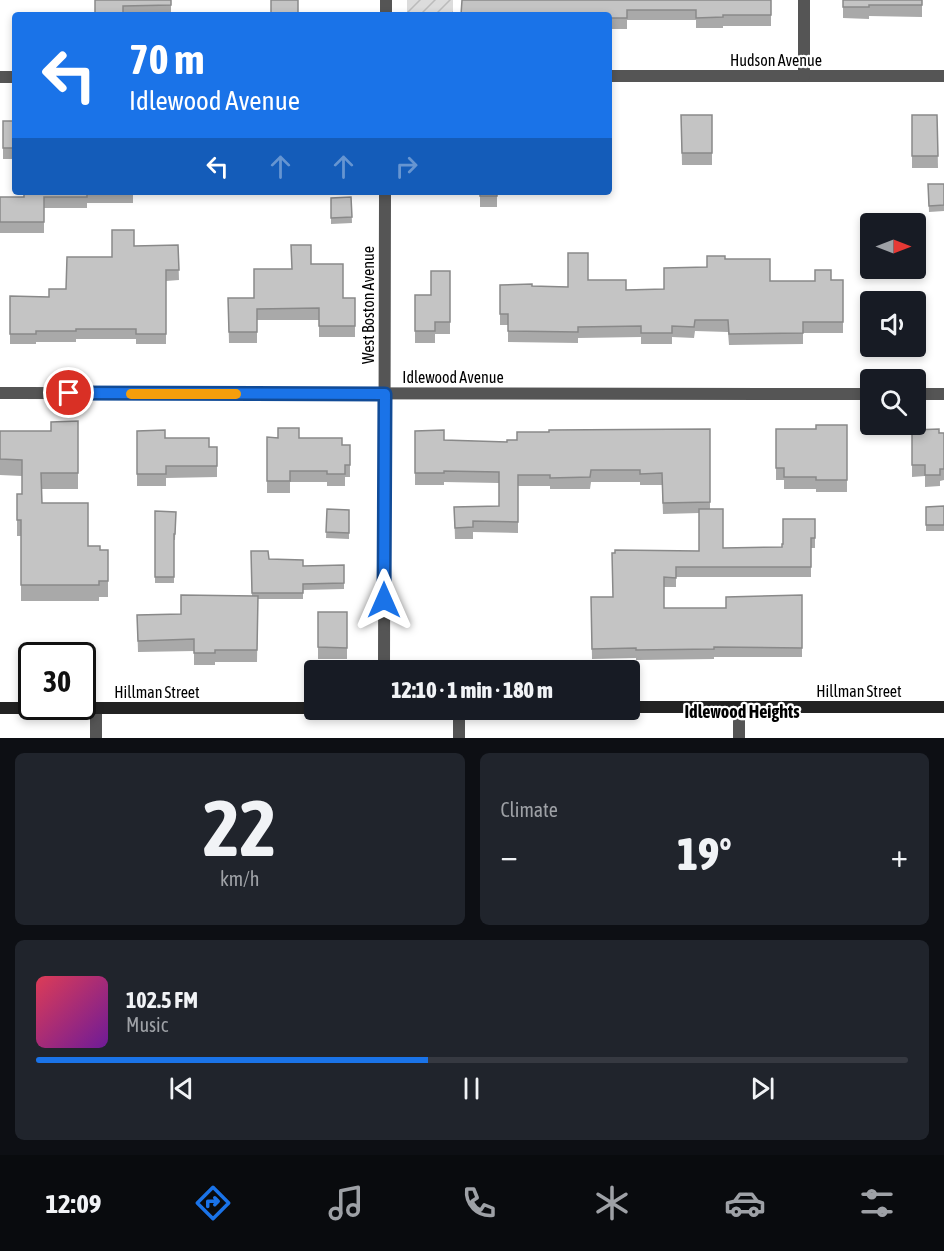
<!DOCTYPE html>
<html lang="en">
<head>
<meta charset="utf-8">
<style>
	:root { --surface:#171b24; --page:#20242c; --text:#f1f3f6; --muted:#9ea1a6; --line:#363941; --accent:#1a73e8 }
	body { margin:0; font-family:"Asap Condensed",sans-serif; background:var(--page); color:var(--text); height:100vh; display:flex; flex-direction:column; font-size:22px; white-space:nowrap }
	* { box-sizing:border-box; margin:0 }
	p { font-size:20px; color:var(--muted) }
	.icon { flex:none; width:33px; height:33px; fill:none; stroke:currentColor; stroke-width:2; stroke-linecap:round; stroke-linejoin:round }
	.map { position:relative; height:738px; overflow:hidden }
	.sheet { display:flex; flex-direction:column; gap:15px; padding:15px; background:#0d0f14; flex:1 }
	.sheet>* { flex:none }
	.banner { position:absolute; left:12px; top:12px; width:600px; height:183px; border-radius:6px; box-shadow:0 3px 9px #0003; background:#1a73e8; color:#fff; overflow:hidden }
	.needle { width:39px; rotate:90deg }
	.buttons { position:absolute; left:860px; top:213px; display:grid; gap:12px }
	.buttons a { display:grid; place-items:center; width:66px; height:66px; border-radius:6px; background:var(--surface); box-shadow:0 3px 9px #0003; font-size:30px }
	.speed { position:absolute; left:18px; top:642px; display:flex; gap:12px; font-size:30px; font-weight:700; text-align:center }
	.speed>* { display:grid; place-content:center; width:78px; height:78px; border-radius:50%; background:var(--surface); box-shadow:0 3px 9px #0003; line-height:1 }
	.speed .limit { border:3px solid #111; border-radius:9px; background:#fff; color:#111 }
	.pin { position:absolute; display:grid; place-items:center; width:51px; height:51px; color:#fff; margin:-26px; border:3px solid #fff; border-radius:50%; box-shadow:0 2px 6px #0007 }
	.me { position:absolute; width:66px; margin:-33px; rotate:0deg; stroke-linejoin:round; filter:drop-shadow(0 0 4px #0008) }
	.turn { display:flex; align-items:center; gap:21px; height:126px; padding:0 18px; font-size:27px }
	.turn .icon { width:78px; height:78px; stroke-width:2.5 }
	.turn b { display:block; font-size:42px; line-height:51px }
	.lanes { display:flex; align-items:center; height:57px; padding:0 18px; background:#0003; justify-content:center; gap:30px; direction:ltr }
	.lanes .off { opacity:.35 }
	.big { font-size:45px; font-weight:800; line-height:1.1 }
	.sheet .card { flex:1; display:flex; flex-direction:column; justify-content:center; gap:9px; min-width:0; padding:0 21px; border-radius:9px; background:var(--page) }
	.sheet .dial { align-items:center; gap:0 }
	.dial b { font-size:78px; line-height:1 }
	.song { display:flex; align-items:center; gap:18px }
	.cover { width:72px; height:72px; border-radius:9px; background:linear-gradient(135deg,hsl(350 70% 55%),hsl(280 70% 35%)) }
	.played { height:6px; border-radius:3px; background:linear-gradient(90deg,var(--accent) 45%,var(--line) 45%) }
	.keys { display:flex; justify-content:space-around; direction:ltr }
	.heat { display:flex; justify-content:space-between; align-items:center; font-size:33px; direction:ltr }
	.sheet .tiles { flex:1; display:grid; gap:15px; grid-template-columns:1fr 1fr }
	.card:last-child { grid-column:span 2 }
	.trip { position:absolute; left:304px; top:660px; width:336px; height:60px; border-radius:6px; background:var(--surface); box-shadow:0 3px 9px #0003; font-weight:800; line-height:60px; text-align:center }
	.tabs { display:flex; height:96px; justify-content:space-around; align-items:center; background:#090b0e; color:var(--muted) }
	.tabs .icon { width:42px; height:42px }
	.tabs .selected { color:var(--accent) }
	.tabs b { font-size:27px; color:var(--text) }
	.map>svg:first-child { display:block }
	.garden { fill:url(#garden-furrows) }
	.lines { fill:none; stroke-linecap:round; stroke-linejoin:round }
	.street { stroke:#555; stroke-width:12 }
	.secondary { stroke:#222; stroke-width:12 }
	.wall { fill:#a9a9a9 }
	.building { fill:#c4c4c4; stroke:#898989; stroke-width:1.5 }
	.route-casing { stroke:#114b97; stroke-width:15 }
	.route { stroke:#1a73e8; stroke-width:10 }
	.slow { stroke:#f59e0b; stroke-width:10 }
	.labels { text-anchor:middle; stroke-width:4.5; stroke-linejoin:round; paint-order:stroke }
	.street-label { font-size:16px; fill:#000; stroke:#fff }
	.neighbourhood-label { font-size:18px; font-weight:bold; fill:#000; stroke:#fff }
</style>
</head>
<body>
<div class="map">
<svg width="944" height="738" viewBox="0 0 944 738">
	<defs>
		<pattern id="garden-furrows" width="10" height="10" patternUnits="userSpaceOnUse" patternTransform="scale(1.5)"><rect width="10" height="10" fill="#dcdcdc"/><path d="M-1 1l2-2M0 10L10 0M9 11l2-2" fill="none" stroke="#bbb"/></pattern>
	</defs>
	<rect width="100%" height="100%" fill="#fff"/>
	<!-- garden -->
	<rect class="garden" x="407" y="0" width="46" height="15"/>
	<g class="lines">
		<!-- street -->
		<g class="street">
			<polyline points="386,15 386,0"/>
			<polyline points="609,76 944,76"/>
			<polyline points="804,76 804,0"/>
			<polyline points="0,77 15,77"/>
			<polyline points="0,393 870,394"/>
			<polyline points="915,394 944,394"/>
			<polyline points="384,670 385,192"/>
			<polyline points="739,707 739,738"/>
			<polyline points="459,710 459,738"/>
			<polyline points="96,738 96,708"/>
		</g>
		<!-- secondary -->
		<g class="secondary">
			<polyline points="630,707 944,707"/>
			<polyline points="0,708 315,708"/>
		</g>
	</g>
	<!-- wall -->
	<g class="wall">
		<rect x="95" y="0" width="76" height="15"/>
		<polygon points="462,0 771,0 771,26 723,26 723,28 696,28 696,20 627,20 627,29 609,29 609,15"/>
		<polygon points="843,0 922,0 922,17 869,16 869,19 843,18"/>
		<polygon points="681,115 712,115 712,165 682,165"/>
		<polygon points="912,115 937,115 938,168 912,168"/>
		<rect x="3" y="121" width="12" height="38"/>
		<polygon points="928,184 944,184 944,211 929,212"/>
		<polygon points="24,192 133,192 133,203 87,203 87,208 44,208 44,233 0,233 0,197 24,197"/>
		<rect x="480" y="192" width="17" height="15"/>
		<polygon points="351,197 352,223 331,224 331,198"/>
		<polygon points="178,245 179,280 166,281 166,344 136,344 136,339 76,339 76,342 36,342 36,344 10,344 10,296 49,297 66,289 134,246"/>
		<polygon points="725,259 770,281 815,281 843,280 843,333 803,333 803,344 729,345 728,332 695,331 694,338 672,337 672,344 641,344 641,337 578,338 578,343 508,342 508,325 500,325 500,285 568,287 588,280 626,290 664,289 707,267"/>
		<polygon points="311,264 343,298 355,298 355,337 319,337 319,320 257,320 257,343 229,343 228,298 254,298"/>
		<polygon points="450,271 450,334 435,334 435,343 415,343 415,295 431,295"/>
		<polygon points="78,421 78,489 42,489 42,503 88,546 100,550 108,550 108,597 99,597 99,601 21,601 21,536 17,536 17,494 22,494 22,476 0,475 0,431 51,431"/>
		<polygon points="847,425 847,492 816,492 816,489 784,489 784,480 776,480 776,429 816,429"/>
		<polygon points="710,429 710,509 723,548 782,547 783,544 815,519 815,548 811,548 811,577 676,577 676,587 664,587 664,608 726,608 802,595 802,657 714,657 714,659 636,660 636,658 592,659 591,597 613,597 699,551 699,513 663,514 662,485 640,485 640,482 591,482 590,489 550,489 550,486 518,486 518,533 473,532 473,539 455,539 454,507 499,506 499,483 444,482 444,485 415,485 415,431 444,440 507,442 517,440"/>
		<polygon points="912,430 944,433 944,480 940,481 940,486 925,487 925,476 912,477"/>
		<polygon points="137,431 165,438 209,447 217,447 217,477 166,478 166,486 137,486"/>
		<polygon points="267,437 299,438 342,445 350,445 350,477 345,477 345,486 327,486 327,482 290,482 290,493 267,493"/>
		<polygon points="944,506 944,531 926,531 926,507"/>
		<polygon points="327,509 349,510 349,539 326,538"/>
		<polygon points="155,511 176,512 175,540 174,540 174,583 155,583"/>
		<polygon points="251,551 269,559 303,566 344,565 344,589 303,590 303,599 258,599 257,662 215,662 215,665 194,665 194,651 138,652 137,615 181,614 252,596"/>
		<rect x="318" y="612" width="29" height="47"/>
	</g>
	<!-- building -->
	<g class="building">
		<polygon points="95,0 171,0 171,5 123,6 123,15 95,15"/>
		<rect x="271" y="0" width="27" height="15"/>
		<polygon points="462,0 771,0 771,15 723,15 723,17 696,18 696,10 627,10 627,18 609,18 609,15 461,15"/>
		<polygon points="843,0 922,0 922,5 869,5 869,7 843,7"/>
		<polygon points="681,115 712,115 712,153 682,153"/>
		<polygon points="912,115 937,115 938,156 912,156"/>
		<rect x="3" y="121" width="12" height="27"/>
		<polygon points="928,184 944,184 944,205 929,206"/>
		<polygon points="24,192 133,192 87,192 87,197 44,197 44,222 0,222 0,197 24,197"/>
		<rect x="480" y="192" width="17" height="4"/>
		<polygon points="351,197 352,217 331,218 331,198"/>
		<polygon points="112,230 134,230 134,246 178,245 179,270 166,270 166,334 136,334 136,329 76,329 76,331 36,331 36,334 10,334 10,296 49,297 49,289 66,289 67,257 112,257"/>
		<polygon points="291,245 311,245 311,264 343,264 343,298 355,298 355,326 319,326 319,308 257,309 257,332 229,332 228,298 254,298 254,269 292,269"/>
		<polygon points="568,253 588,253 588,280 626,280 626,290 664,289 664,268 707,267 707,256 725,256 725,259 770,259 770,281 815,281 815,270 831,270 831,280 843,280 843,322 803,322 803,333 729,334 728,320 695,320 694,327 672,326 672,333 641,333 641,326 578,327 578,332 508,331 508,314 500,314 500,285 532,284 532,286 568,287"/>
		<polygon points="431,271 450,271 450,322 435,322 435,331 415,331 415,295 431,295"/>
		<polygon points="78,421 78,473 41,473 42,503 88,503 88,546 100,546 100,550 108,550 108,581 99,581 99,585 21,585 21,520 17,520 17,494 22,494 22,460 0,459 0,431 51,431 51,422"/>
		<polygon points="816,425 847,425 847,480 816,480 816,477 784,477 784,468 776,468 776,429 816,429"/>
		<polygon points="278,428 299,428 299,438 342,438 342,445 350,445 350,465 345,465 345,474 327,474 327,471 290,471 290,481 267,481 267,437 278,438"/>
		<polygon points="710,429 710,502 663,503 662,473 640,474 640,470 591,470 590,477 550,478 550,475 518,475 518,522 473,521 473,527 455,528 454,507 499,506 499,472 444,471 444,473 415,473 415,431 444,430 444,440 507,442 507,440 517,440 517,432 549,432 549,430"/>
		<polygon points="939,429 939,433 944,433 944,469 940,469 940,475 925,475 925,465 912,465 912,430"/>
		<polygon points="165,430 165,438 209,438 209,447 217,447 217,466 166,466 166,474 137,474 137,431"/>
		<polygon points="944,506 944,525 926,525 926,507"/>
		<polygon points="327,509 349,510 349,533 326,532"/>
		<polygon points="699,509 723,509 723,548 782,547 782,544 783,544 783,519 815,519 815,538 811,538 811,567 676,567 676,578 664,577 664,608 726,608 726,597 802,595 802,648 714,647 714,649 636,650 636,648 592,649 591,597 613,597 612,553 615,553 615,550 699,551"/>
		<polygon points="155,511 176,512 175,534 174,534 174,577 155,577"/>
		<polygon points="251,551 268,551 269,559 303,560 303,566 344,565 344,583 303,584 303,593 252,593"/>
		<polygon points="181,595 258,596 257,650 215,650 215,653 194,653 194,639 138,641 137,615 181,614"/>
		<polygon points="318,612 347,612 347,648 318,647"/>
	</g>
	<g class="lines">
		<defs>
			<polyline id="route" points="69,393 385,394 384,600"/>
		</defs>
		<!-- route casing -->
		<use href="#route" class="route-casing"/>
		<!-- route -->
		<use href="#route" class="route"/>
		<!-- slow -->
		<polyline class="slow" points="131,394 236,394"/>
	</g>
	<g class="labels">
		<!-- street labels -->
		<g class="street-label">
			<text x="776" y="66">Hudson Avenue</text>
			<text transform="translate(368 305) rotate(-90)" y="6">West Boston Avenue</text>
			<text x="453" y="383">Idlewood Avenue</text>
			<text x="859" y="697">Hillman Street</text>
			<text x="157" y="698">Hillman Street</text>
		</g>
		<!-- neighbourhood labels -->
		<g class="neighbourhood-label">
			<text x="742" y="718">Idlewood Heights</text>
		</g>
	</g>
</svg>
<div class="buttons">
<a><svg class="needle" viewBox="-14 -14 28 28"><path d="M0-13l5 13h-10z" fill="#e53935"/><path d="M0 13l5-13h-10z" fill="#9ea1a6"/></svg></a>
<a><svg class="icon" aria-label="sound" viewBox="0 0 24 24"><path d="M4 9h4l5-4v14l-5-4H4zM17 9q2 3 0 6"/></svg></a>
<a><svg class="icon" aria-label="search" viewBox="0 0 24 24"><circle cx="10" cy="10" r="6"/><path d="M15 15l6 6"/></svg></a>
</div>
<div class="speed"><div class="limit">30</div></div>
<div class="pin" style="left:69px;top:393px;background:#d93025"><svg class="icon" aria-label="arrive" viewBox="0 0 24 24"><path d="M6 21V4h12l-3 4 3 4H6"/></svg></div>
<svg class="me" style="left:384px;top:600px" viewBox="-20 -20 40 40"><path d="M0-17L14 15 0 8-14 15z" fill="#1a73e8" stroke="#fff" stroke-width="4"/></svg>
<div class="trip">12:10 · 1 min · 180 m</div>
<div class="banner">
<div class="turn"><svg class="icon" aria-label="left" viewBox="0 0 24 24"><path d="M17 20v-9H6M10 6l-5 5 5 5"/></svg><div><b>70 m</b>Idlewood Avenue</div></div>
<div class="lanes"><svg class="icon" aria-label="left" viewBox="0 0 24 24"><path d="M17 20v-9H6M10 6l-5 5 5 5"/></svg><svg class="icon off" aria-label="ahead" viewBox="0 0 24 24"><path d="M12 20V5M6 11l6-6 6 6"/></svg><svg class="icon off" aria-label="ahead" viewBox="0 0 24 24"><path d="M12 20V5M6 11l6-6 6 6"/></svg><svg class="icon off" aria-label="right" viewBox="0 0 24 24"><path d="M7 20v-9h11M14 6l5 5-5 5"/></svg></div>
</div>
</div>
<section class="sheet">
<div class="tiles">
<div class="card dial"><b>22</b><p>km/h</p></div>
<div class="card"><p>Climate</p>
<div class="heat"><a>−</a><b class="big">19°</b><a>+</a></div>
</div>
<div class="card">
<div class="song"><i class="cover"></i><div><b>102.5 FM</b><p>Music</p></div></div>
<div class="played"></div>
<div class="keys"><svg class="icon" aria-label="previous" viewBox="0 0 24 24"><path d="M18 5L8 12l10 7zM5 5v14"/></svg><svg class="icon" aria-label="pause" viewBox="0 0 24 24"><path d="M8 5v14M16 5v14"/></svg><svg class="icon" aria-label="next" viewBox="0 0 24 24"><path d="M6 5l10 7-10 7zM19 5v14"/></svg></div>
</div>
</div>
</section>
<nav class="tabs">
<b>12:09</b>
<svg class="icon selected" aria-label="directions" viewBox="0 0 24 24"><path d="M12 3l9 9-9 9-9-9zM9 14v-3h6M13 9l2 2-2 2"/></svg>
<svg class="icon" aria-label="music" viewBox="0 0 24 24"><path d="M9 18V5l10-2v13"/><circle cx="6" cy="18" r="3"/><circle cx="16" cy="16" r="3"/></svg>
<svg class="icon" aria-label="phone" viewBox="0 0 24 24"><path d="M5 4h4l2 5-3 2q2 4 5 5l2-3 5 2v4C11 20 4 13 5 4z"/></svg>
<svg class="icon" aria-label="climate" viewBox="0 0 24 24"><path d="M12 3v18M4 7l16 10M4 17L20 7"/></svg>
<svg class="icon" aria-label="car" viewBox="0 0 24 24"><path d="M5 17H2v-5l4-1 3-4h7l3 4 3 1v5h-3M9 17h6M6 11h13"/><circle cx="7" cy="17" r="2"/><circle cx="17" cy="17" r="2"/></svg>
<svg class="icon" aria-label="filters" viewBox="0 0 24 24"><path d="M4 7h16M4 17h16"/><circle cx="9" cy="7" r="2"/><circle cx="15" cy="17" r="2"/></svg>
</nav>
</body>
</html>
